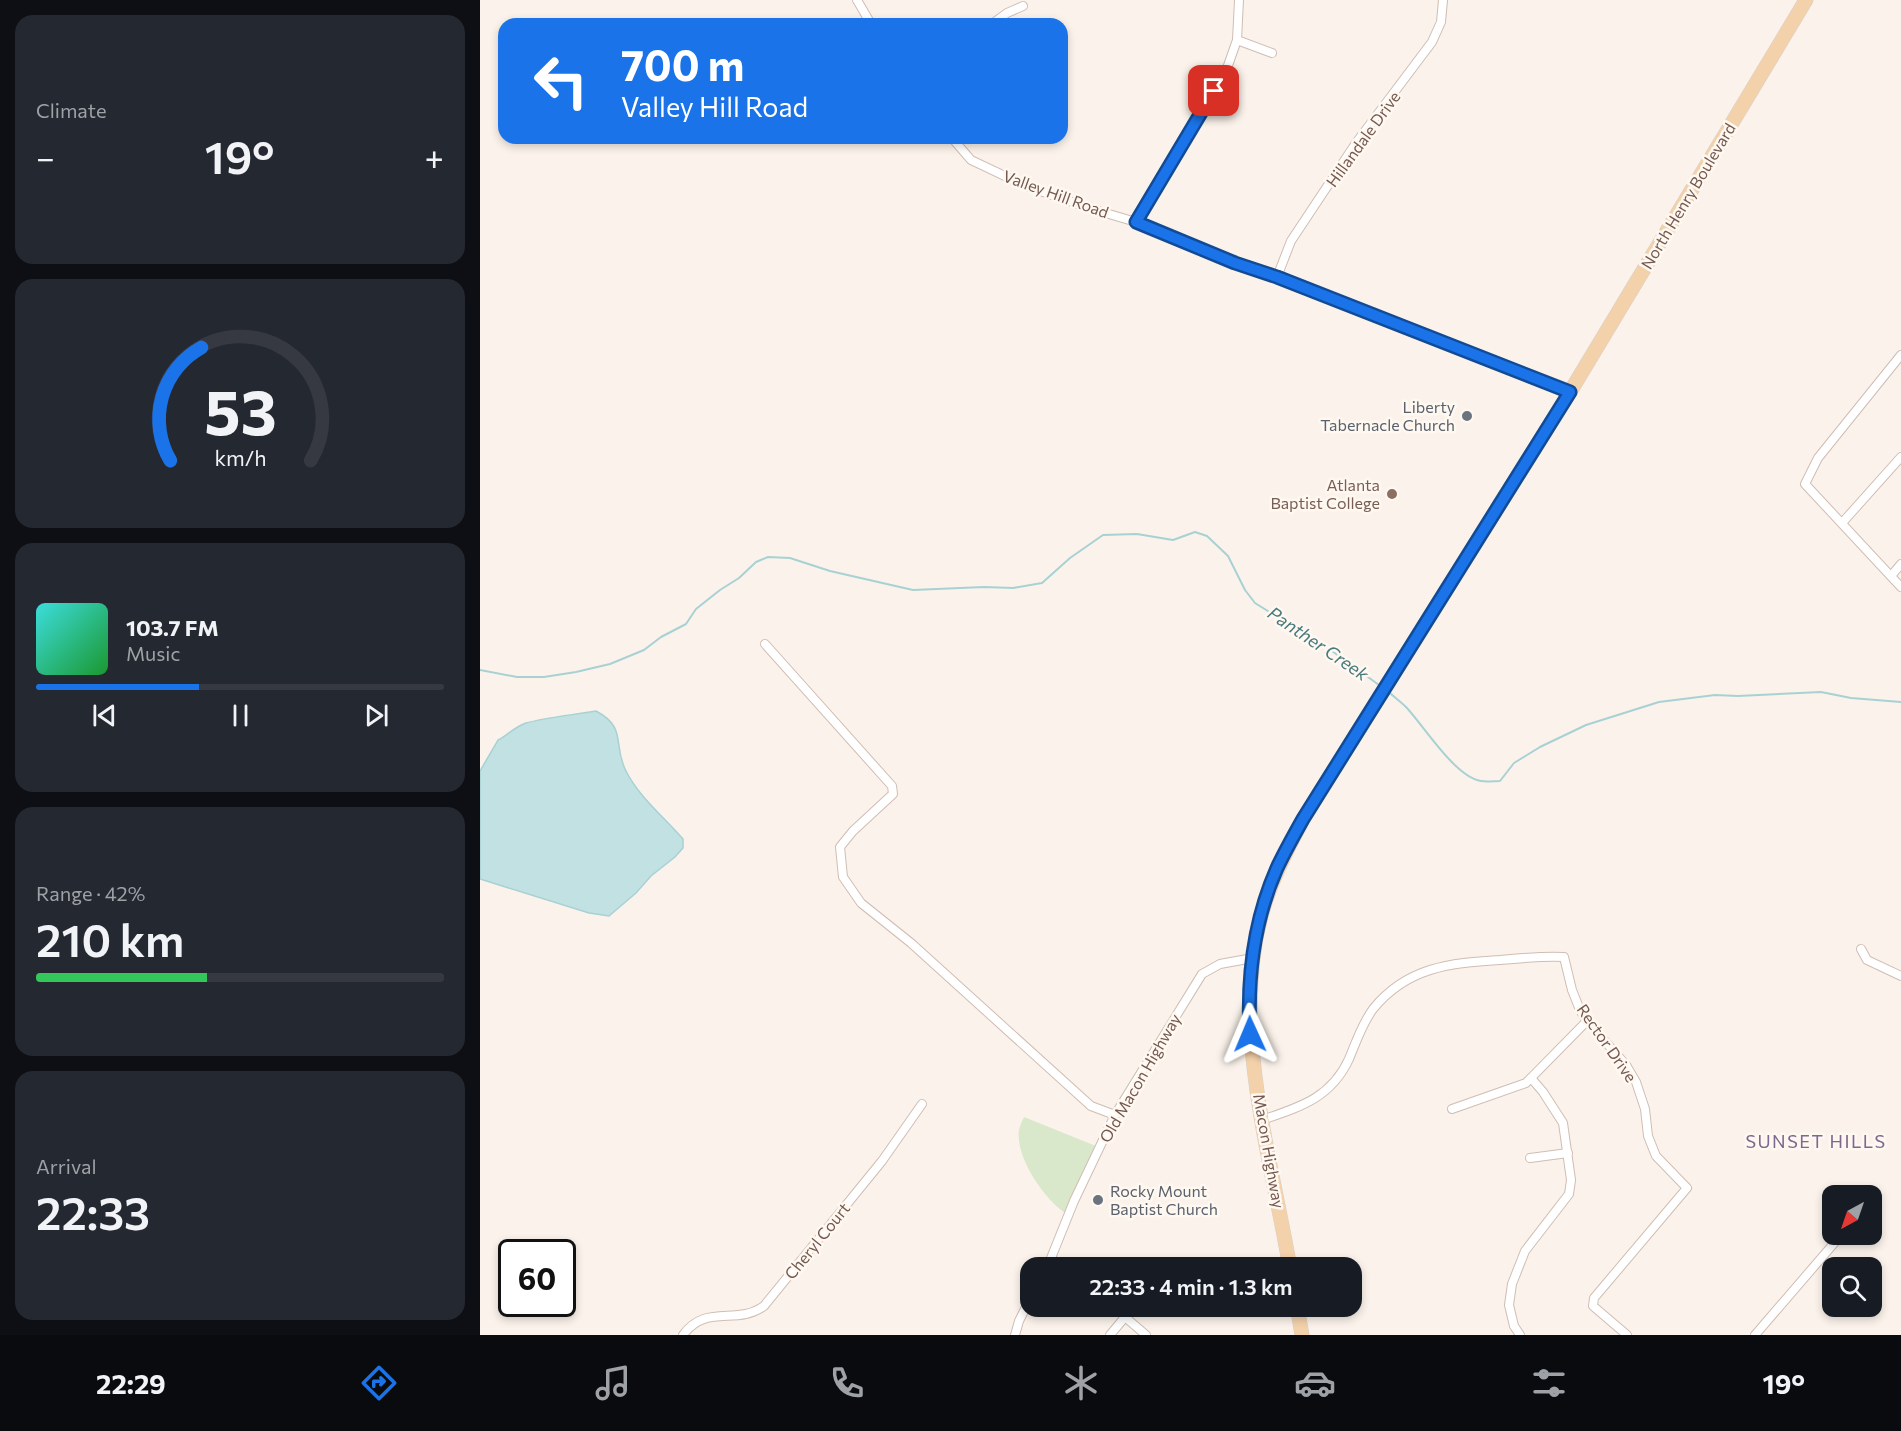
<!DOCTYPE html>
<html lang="en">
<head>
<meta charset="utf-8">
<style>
	:root { --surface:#171b24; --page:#242831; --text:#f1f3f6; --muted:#9ea1a6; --line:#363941; --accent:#1a73e8 }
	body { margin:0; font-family:Commissioner,sans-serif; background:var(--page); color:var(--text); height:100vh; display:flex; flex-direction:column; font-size:22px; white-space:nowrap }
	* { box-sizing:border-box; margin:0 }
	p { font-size:20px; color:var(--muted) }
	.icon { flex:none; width:33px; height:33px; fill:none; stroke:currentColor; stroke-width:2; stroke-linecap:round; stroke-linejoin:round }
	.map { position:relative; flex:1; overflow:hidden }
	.panel { display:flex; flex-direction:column; gap:15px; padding:15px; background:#0d0f14; width:480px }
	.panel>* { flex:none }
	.top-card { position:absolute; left:18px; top:18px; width:570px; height:126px; border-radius:18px; box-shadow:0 3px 9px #0003; background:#1a73e8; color:#fff; overflow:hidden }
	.needle { width:39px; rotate:220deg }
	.tools { position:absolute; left:1342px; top:1185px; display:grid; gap:12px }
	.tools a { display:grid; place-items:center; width:60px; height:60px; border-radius:12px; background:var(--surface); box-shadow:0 3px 9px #0003; font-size:30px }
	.speed { position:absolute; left:18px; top:1239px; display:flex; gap:12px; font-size:30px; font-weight:700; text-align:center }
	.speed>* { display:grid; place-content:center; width:78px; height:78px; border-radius:50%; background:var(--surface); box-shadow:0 3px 9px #0003; line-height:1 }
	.speed .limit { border:3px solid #111; border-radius:9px; background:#fff; color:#111 }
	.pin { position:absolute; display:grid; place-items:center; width:51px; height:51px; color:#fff; margin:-26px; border-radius:12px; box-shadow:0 3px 9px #0006 }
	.me { position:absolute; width:66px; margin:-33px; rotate:359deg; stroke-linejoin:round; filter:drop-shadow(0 0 4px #0008) }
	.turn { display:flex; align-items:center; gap:21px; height:126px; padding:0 24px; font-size:27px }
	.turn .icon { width:78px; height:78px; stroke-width:2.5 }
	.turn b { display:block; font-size:42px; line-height:51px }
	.big { font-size:45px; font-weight:600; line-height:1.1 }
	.panel .tile { flex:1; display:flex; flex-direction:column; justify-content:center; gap:9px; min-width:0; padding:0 21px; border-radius:18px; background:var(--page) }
	.panel .dial { align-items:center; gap:0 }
	.dial svg { height:156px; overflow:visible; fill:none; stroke:var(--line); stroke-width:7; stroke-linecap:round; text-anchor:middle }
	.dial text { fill:var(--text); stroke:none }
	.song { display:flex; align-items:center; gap:18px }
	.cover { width:72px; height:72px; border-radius:9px; background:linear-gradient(135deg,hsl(180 70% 55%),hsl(130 70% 35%)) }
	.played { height:6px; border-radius:3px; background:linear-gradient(90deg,var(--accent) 40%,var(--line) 40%) }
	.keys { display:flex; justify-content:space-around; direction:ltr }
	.heat { display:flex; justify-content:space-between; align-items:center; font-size:33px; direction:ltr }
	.charge { height:9px; border-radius:4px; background:linear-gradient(90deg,#34c759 42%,var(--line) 0) }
	.trip { position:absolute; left:540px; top:1257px; width:342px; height:60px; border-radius:18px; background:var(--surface); box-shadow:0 3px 9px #0003; font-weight:600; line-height:60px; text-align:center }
	.tab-bar { display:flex; height:96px; justify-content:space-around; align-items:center; background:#090b0e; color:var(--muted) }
	.tab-bar .icon { width:42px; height:42px }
	.tab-bar .selected { color:var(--accent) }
	.tab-bar b { font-size:27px; color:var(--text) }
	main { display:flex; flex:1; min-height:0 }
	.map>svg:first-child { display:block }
	.green { fill:#d9e8ca }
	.water { fill:#c1e1e3; stroke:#a8d1d4; stroke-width:1.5 }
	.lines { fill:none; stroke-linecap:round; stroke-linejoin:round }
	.stream { stroke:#a8d1d4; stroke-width:2 }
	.street-casing { stroke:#cfbdb4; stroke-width:10 }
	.primary-casing { stroke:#d8d1ce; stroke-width:15 }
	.street { stroke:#fff; stroke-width:8 }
	.primary { stroke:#f3d1aa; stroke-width:14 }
	.route-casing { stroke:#114b97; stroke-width:15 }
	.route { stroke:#1a73e8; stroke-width:10 }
	.worship-dot { fill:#6b7280; stroke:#fef8f1; stroke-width:2 }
	.education-dot { fill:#8d6e63; stroke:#fef8f1; stroke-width:2 }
	.labels { text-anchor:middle; stroke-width:5; stroke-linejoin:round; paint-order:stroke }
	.street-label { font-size:16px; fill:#745950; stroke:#fef8f1 }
	.worship-label { font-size:16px; fill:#5b616d; stroke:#fef8f1; text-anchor:end }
	.education-label { font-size:16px; fill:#785e54; stroke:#fef8f1; text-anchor:end }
	.water-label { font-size:18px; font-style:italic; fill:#477a7e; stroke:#fef8f1 }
	.neighbourhood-label { font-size:18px; letter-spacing:1.5px; fill:#7e688f; stroke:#fef8f1 }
</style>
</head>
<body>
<main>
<section class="panel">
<div class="tile"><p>Climate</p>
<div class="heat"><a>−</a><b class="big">19°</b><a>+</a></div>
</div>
<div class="tile dial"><svg viewBox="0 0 100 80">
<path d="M14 69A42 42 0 1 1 86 69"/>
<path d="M14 69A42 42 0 0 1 30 11" stroke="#1a73e8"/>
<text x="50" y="56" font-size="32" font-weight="700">53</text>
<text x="50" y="72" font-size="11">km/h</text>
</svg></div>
<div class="tile">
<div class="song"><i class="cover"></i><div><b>103.7 FM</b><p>Music</p></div></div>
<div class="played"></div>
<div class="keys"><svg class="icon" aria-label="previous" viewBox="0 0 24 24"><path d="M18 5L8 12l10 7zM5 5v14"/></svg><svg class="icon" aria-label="pause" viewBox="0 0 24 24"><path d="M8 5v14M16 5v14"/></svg><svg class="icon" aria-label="next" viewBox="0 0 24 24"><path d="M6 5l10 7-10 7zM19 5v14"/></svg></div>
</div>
<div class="tile"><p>Range · 42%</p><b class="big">210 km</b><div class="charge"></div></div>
<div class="tile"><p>Arrival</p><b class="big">22:33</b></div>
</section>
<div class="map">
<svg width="1421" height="1335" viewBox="0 0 1421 1335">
	<rect width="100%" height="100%" fill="#fbf3eb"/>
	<!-- green -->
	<path class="green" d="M544,1117L616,1146L585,1213C564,1199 535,1157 539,1130C540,1126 542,1121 544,1117Z"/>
	<!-- water -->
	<path class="water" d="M116,711C148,728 132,744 146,771C159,797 184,817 203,839V848L195,857L171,876L156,893L129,916L109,913L0,879V771L18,740C27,736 34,727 46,723C68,717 93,715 116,711Z"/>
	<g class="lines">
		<!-- stream -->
		<g class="stream">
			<polyline points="0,670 37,677 64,677 96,672 130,664 164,650 181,637 206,624 216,609 240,590 259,578 276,562 288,557 310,558 350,571 433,590 504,587 533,588 562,583 590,558 623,535 657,534 693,540 715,532 727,536 748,556 765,590 775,603 852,651 899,685"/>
			<path d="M909,692C914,697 921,702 926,707C944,726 975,777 1001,781C1007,782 1014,781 1020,781L1034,763L1060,747L1106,725L1179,702L1235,695L1258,696L1341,692L1371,698L1421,702"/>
		</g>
		<defs>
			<g id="street">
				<polyline points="377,0 391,24"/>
				<polyline points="512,24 527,13 543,6"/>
				<polyline points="757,40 792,53"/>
				<polyline points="472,138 491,160 546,186 612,209 656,222 755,263 797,277 1090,392"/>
				<polyline points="656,222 745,74 757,40 759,0"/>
				<polyline points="797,277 811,241 876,143 952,42 961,22 963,0"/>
				<polyline points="1421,355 1338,458 1325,484 1421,587"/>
				<polyline points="1362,523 1421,457"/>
				<polyline points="1411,576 1421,564"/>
				<polyline points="285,644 412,786 413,794 373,831 360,847 363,877 381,903 431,943 611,1106 635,1115"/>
				<polyline points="1381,949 1387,960 1421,976"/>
				<polyline points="972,1109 1046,1083 1107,1021"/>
				<path d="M782,1120C820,1107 851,1098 869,1059C876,1042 882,1024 893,1009C927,967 970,963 1020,960C1041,958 1063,956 1084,957L1092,990L1100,1010L1107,1021L1146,1065L1156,1082L1165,1109L1168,1136L1176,1156L1207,1188L1114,1298L1113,1306L1147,1335"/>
				<polyline points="1050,1158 1088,1153"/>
				<polyline points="567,1268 594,1201 635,1115 722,974 740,964 773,958"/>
				<path d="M203,1335C226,1303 257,1326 284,1306L402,1161L442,1104"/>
				<polyline points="535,1335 539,1321 550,1299"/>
				<polyline points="630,1335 645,1317 666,1335"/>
				<polyline points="1040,1335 1034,1326 1029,1305 1032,1284 1045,1251 1089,1194 1091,1180 1083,1123 1063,1092 1051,1078"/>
				<polyline points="1275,1335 1362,1234"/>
			</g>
			<g id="primary">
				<path d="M810,1268C791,1157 752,1030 780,920C789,884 806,852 823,819L1090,392L1326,0"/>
				<polyline points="817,1306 822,1335"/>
			</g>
		</defs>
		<!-- street casing -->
		<use href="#street" class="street-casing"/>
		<!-- primary casing -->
		<use href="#primary" class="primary-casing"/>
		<!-- street -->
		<use href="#street" class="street"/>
		<!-- primary -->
		<use href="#primary" class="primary"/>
	</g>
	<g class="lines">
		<defs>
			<path id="route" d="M734,91L656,222L755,263L797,277L1090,392L823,819C814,835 805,851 797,868C774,920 767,978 770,1034"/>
		</defs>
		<!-- route casing -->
		<use href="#route" class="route-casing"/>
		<!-- route -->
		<use href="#route" class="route"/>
	</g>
	<!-- markers -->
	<g class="worship-dot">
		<circle cx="987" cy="416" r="6"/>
		<circle cx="618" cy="1200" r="6"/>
	</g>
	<circle class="education-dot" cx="912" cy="494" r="6"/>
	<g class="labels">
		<!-- street labels -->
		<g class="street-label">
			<text transform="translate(883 139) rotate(-54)" y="6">Hillandale Drive</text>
			<text transform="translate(576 194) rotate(20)" y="6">Valley Hill Road</text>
			<text transform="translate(1208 196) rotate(-59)" y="6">North Henry Boulevard</text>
			<text transform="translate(1127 1043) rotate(55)" y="6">Rector Drive</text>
			<text transform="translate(660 1078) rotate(-60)" y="6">Old Macon Highway</text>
			<text transform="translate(789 1151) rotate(80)" y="6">Macon Highway</text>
			<text transform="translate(337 1241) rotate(-51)" y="6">Cheryl Court</text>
		</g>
		<!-- worship labels -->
		<g class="worship-label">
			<text x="975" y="413">Liberty<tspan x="975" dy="18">Tabernacle Church</tspan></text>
			<text x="630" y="1197" text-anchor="start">Rocky Mount<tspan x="630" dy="18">Baptist Church</tspan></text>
		</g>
		<!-- education labels -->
		<g class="education-label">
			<text x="900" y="491">Atlanta<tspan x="900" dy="18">Baptist College</tspan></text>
		</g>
		<!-- water labels -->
		<g class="water-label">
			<text transform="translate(838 644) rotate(34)" y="6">Panther Creek</text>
		</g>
		<!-- neighbourhood labels -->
		<g class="neighbourhood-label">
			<text x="1336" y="1148">SUNSET HILLS</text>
		</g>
	</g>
</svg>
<div class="tools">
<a><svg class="needle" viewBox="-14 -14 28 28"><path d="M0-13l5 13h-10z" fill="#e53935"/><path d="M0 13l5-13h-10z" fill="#9ea1a6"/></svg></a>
<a><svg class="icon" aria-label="search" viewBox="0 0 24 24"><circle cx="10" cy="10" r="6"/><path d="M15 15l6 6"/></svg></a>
</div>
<div class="speed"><div class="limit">60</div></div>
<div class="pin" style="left:734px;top:91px;background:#d93025"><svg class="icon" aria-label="arrive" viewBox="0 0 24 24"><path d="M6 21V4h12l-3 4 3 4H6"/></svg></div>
<svg class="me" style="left:770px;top:1034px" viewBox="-20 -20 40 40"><path d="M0-17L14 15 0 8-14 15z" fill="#1a73e8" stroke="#fff" stroke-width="4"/></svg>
<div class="trip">22:33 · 4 min · 1.3 km</div>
<div class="top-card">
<div class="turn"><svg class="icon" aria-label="left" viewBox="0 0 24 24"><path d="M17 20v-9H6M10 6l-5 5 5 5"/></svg><div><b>700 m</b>Valley Hill Road</div></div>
</div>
</div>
</main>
<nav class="tab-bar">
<b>22:29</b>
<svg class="icon selected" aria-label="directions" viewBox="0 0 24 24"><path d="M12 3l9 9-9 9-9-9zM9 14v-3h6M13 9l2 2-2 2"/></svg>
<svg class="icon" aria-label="music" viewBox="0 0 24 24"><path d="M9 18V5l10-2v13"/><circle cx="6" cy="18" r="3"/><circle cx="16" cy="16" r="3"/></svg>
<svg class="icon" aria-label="phone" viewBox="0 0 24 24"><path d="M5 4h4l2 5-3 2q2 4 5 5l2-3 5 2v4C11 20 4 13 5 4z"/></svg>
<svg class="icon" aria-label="climate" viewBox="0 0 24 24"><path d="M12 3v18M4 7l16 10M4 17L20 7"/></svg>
<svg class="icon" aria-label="car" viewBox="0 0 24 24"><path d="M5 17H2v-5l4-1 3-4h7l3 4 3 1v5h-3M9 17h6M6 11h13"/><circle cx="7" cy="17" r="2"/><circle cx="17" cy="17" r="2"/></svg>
<svg class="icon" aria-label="filters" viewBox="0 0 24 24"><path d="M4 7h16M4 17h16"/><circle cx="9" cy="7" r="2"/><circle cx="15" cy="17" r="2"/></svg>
<b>19°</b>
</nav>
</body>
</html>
